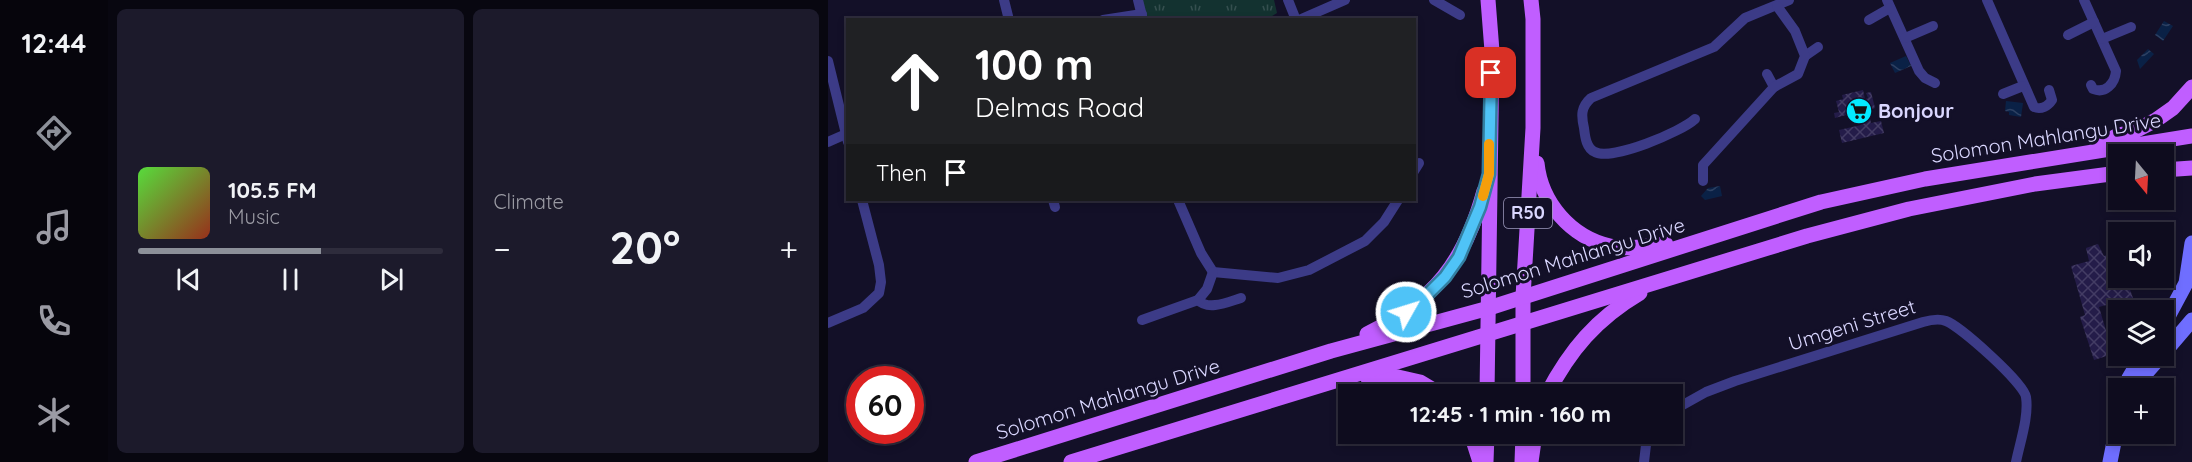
<!DOCTYPE html>
<html lang="en">
<head>
<meta charset="utf-8">
<style>
	:root { --surface:#0e0c1e; --page:#1c1a2b; --text:#f1f3f6; --muted:#9b9ba4; --line:#2e2c3c; --accent:#8c9099 }
	body { margin:0; font-family:Quicksand,sans-serif; background:var(--page); color:var(--text); height:100vh; display:flex; flex-direction:column; font-size:22px; white-space:nowrap }
	* { box-sizing:border-box; margin:0 }
	p { font-size:20px; color:var(--muted) }
	.icon { flex:none; width:33px; height:33px; fill:none; stroke:currentColor; stroke-width:2; stroke-linecap:round; stroke-linejoin:round }
	.map { position:relative; flex:1; overflow:hidden }
	.drawer { display:flex; flex-direction:column; gap:9px; padding:9px; background:#080710; width:720px }
	.drawer>* { flex:none }
	.banner { position:absolute; left:18px; top:18px; width:570px; height:183px; border-radius:0px; box-shadow:0 3px 9px #0003,0 0 0 2px var(--line); background:#202124; color:#fff; overflow:hidden }
	.needle { width:39px; rotate:162deg }
	.controls { position:absolute; left:1280px; top:144px; display:grid; gap:12px }
	.controls a { display:grid; place-items:center; width:66px; height:66px; border-radius:0px; background:var(--surface); box-shadow:0 3px 9px #0003,0 0 0 2px var(--line); font-size:30px }
	.speed { position:absolute; left:18px; top:366px; display:flex; gap:12px; font-size:30px; font-weight:700; text-align:center }
	.speed>* { display:grid; place-content:center; width:78px; height:78px; border-radius:50%; background:var(--surface); box-shadow:0 3px 9px #0003,0 0 0 2px var(--line); line-height:1 }
	.speed .limit { border:9px solid #d22; background:#fff; color:#111 }
	.pin { position:absolute; display:grid; place-items:center; width:51px; height:51px; color:#fff; margin:-26px; border-radius:12px; box-shadow:0 3px 9px #0006 }
	.me { position:absolute; width:66px; margin:-33px; rotate:51deg; stroke-linejoin:round; filter:drop-shadow(0 0 4px #0008) }
	.turn { display:flex; align-items:center; gap:21px; height:126px; padding:0 30px; font-size:27px }
	.turn .icon { width:78px; height:78px; stroke-width:2.5 }
	.turn b { display:block; font-size:42px; line-height:51px }
	.then { display:flex; align-items:center; height:57px; padding:0 30px; background:#0003; gap:12px; font-size:22px }
	.big { font-size:45px; font-weight:700; line-height:1.1 }
	.drawer .card { flex:1; display:flex; flex-direction:column; justify-content:center; gap:9px; min-width:0; padding:0 21px; border-radius:9px; background:var(--page) }
	.song { display:flex; align-items:center; gap:18px }
	.cover { width:72px; height:72px; border-radius:9px; background:linear-gradient(135deg,hsl(110 70% 55%),hsl(10 70% 35%)) }
	.played { height:6px; border-radius:3px; background:linear-gradient(90deg,var(--accent) 60%,var(--line) 60%) }
	.keys { display:flex; justify-content:space-around; direction:ltr }
	.heat { display:flex; justify-content:space-between; align-items:center; font-size:33px; direction:ltr }
	.drawer .tiles { flex:1; display:grid; gap:9px; grid-template-columns:repeat(2,1fr) }
	.trip { position:absolute; left:510px; top:384px; width:345px; height:60px; border-radius:0px; background:var(--surface); box-shadow:0 3px 9px #0003,0 0 0 2px var(--line); font-weight:700; line-height:60px; text-align:center }
	main { display:flex; flex:1; min-height:0 }
	.tabs { display:flex; flex-direction:column; width:108px; justify-content:space-around; align-items:center; background:#06050c; color:var(--muted) }
	.tabs .icon { width:42px; height:42px }
	.tabs .on { color:var(--accent) }
	.tabs b { font-size:27px; color:var(--text) }
	.map>svg:first-child { display:block }
	.park { fill:url(#park-tufts) }
	.water { fill:url(#water-waves) }
	.building { fill:url(#building-cross-hatch) }
	.lines { fill:none; stroke-linecap:round; stroke-linejoin:round }
	.street { stroke:#3c3b87; stroke-width:10 }
	.secondary { stroke:#6f6eff; stroke-width:15 }
	.primary { stroke:#c05eff; stroke-width:15 }
	.route-casing { stroke:#337fa1; stroke-width:15 }
	.route { stroke:#4fc3f7; stroke-width:10 }
	.slow { stroke:#f59e0b; stroke-width:10 }
	.labels { text-anchor:middle; stroke-width:6; stroke-linejoin:round; paint-order:stroke }
	.shield { fill:#131028; stroke:#9e9bbe; stroke-width:1.5 }
	.shield-label { font-size:18px; font-weight:bold; fill:#dad7ff }
	.poi-label { font-size:20px; font-weight:bold; fill:#dad7ff; stroke:#131028; text-anchor:start }
	.street-label { font-size:20px; fill:#dad7ff; stroke:#131028 }
</style>
</head>
<body>
<main>
<nav class="tabs">
<b>12:44</b>
<svg class="icon on" aria-label="directions" viewBox="0 0 24 24"><path d="M12 3l9 9-9 9-9-9zM9 14v-3h6M13 9l2 2-2 2"/></svg>
<svg class="icon" aria-label="music" viewBox="0 0 24 24"><path d="M9 18V5l10-2v13"/><circle cx="6" cy="18" r="3"/><circle cx="16" cy="16" r="3"/></svg>
<svg class="icon" aria-label="phone" viewBox="0 0 24 24"><path d="M5 4h4l2 5-3 2q2 4 5 5l2-3 5 2v4C11 20 4 13 5 4z"/></svg>
<svg class="icon" aria-label="climate" viewBox="0 0 24 24"><path d="M12 3v18M4 7l16 10M4 17L20 7"/></svg>
</nav>
<section class="drawer">
<div class="tiles">
<div class="card">
<div class="song"><i class="cover"></i><div><b>105.5 FM</b><p>Music</p></div></div>
<div class="played"></div>
<div class="keys"><svg class="icon" aria-label="previous" viewBox="0 0 24 24"><path d="M18 5L8 12l10 7zM5 5v14"/></svg><svg class="icon" aria-label="pause" viewBox="0 0 24 24"><path d="M8 5v14M16 5v14"/></svg><svg class="icon" aria-label="next" viewBox="0 0 24 24"><path d="M6 5l10 7-10 7zM19 5v14"/></svg></div>
</div>
<div class="card"><p>Climate</p>
<div class="heat"><a>−</a><b class="big">20°</b><a>+</a></div>
</div>
</div>
</section>
<div class="map">
<svg width="1364" height="462" viewBox="0 0 1364 462">
	<defs>
		<pattern id="park-tufts" width="24" height="20" patternUnits="userSpaceOnUse" patternTransform="scale(1.5)"><rect width="24" height="20" fill="#133230"/><path d="M3 7l-1-3M5 7V3M7 7l1-3M15 17l-1-3M17 17v-4M19 17l1-3" fill="none" stroke="#354f4f"/></pattern>
		<pattern id="water-waves" width="16" height="10" patternUnits="userSpaceOnUse" patternTransform="scale(1.5)"><rect width="16" height="10" fill="#0a2146"/><path d="M0 5q4-4 8 0t8 0" fill="none" stroke="#2d4062"/></pattern>
		<pattern id="building-cross-hatch" width="8" height="8" patternUnits="userSpaceOnUse" patternTransform="scale(1.5)"><rect width="8" height="8" fill="#241c49"/><path d="M0 0l8 8M0 8l8-8" fill="none" stroke="#433c64"/></pattern>
	</defs>
	<rect width="100%" height="100%" fill="#131028"/>
	<!-- park -->
	<polygon class="park" points="314,0 446,0 449,13 439,19 319,19"/>
	<!-- water -->
	<g class="water">
		<polygon points="1336,21 1345,26 1335,41 1327,35"/>
		<polygon points="1320,49 1326,54 1312,69 1309,60"/>
		<polygon points="1078,56 1083,66 1067,73 1062,63"/>
		<polygon points="1178,101 1195,103 1193,117 1181,115 1181,112 1177,111"/>
		<polygon points="892,186 894,196 877,200 873,196 880,188"/>
	</g>
	<!-- building -->
	<g class="building">
		<polygon points="1035,90 1037,99 1040,98 1038,93 1043,92 1047,108 1040,110 1043,123 1053,121 1056,133 1014,143 1011,130 1033,125 1029,112 1007,118 1006,113 1011,112 1008,101 1015,99 1014,95"/>
		<polygon points="1270,244 1276,256 1290,251 1290,278 1298,278 1305,298 1271,307 1285,354 1266,360 1252,317 1257,315 1243,266 1261,261 1258,248"/>
	</g>
	<g class="lines">
		<!-- street -->
		<g class="street">
			<polyline points="176,0 181,20"/>
			<polyline points="310,0 315,20"/>
			<polyline points="460,0 468,20"/>
			<polyline points="606,0 632,15"/>
			<polyline points="1059,0 1091,71 1097,78 1107,83"/>
			<path d="M1159,0L1206,107C1213,110 1220,106 1224,100L1221,90"/>
			<path d="M1256,0L1288,71C1287,84 1277,94 1265,89L1263,85"/>
			<polyline points="275,20 314,14"/>
			<polyline points="471,20 517,0"/>
			<polyline points="1041,20 1062,8"/>
			<polyline points="1240,35 1266,22"/>
			<polyline points="1077,38 1105,26"/>
			<polyline points="1274,39 1303,27"/>
			<polyline points="977,56 990,47"/>
			<polyline points="0,61 20,142"/>
			<polyline points="939,74 946,87"/>
			<polyline points="1175,94 1195,86"/>
			<path d="M867,119C853,132 784,161 767,152C758,148 757,136 756,128C753,115 753,107 763,98L886,47L917,18L961,0"/>
			<polyline points="0,142 18,134"/>
			<polyline points="586,171 591,163"/>
			<polyline points="875,181 875,165 946,87 970,74 977,56 967,31 949,6"/>
			<polyline points="225,200 227,207"/>
			<polyline points="350,200 373,253 385,272"/>
			<polyline points="385,272 450,278 481,270 537,241 556,222 570,200"/>
			<path d="M370,300C380,311 400,302 413,298"/>
			<polyline points="314,320 370,300 379,289 385,272"/>
			<polyline points="0,323 35,308 51,293 53,282 51,265 34,200"/>
			<path d="M844,411L878,392L907,381L1095,322C1102,320 1110,318 1118,321C1132,326 1196,383 1198,397C1201,417 1192,442 1188,462"/>
			<polyline points="816,462 818,445 823,434"/>
		</g>
		<!-- secondary -->
		<g class="secondary">
			<polyline points="1335,326 1358,283 1364,243"/>
			<polyline points="1335,354 1364,320"/>
			<polyline points="1297,388 1301,378 1314,356"/>
			<polyline points="1310,388 1318,373 1333,356"/>
			<polyline points="1282,462 1290,422"/>
		</g>
		<!-- primary -->
		<g class="primary">
			<polyline points="1268,148 1290,135 1303,133 1328,120 1345,108 1364,87"/>
			<path d="M709,163C713,203 743,237 782,246C800,250 820,246 838,244"/>
			<polyline points="1335,170 1364,168"/>
			<path d="M539,334C607,300 636,263 656,191"/>
			<polyline points="539,377 570,377 592,382 612,394"/>
			<polyline points="659,394 664,51 660,0"/>
			<polyline points="695,394 695,297 705,128 705,19 703,0"/>
			<path d="M719,394C742,350 768,319 812,293"/>
			<polyline points="643,434 652,462"/>
			<polyline points="148,462 503,351 661,308 993,202 1097,179 1364,136"/>
			<polyline points="243,462 979,236 1081,209 1207,184 1290,173"/>
			<polyline points="658,462 659,434"/>
			<polyline points="694,462 695,434"/>
			<polyline points="703,462 707,434"/>
		</g>
	</g>
	<g class="lines">
		<defs>
			<polyline id="route" points="578,312 600,294 617,277 631,257 652,207 661,174 663,73"/>
		</defs>
		<!-- route casing -->
		<use href="#route" class="route-casing"/>
		<!-- route -->
		<use href="#route" class="route"/>
		<!-- slow -->
		<polyline class="slow" points="655,196 661,174 661,144"/>
	</g>
	<!-- icons -->
	<defs>
		<symbol id="supermarket-disc" viewBox="-11 -11 22 22"><circle r="9.5" fill="#03eaff" stroke="#131028"/><path d="M-6-5.5h2.5l.6 2H6L4.5 2H-2.5L-4.4-4H-6ZM-1.5 3.2a1.3 1.3 0 1 0 .1 0ZM3 3.2a1.3 1.3 0 1 0 .1 0Z" fill="#111"/></symbol>
	</defs>
	<g fill-rule="evenodd">
		<use href="#supermarket-disc" x="1016" y="96" width="30" height="30"/>
	</g>
	<g class="labels">
		<!-- shield labels -->
		<rect class="shield" x="676" y="198" width="48" height="30" rx="4.5"/>
		<g class="shield-label">
			<text x="700" y="219">R50</text>
		</g>
		<!-- poi labels -->
		<g class="poi-label">
			<text x="1050" y="118">Bonjour</text>
		</g>
		<!-- street labels -->
		<g class="street-label">
			<text transform="translate(1218 138) rotate(-9)" y="7">Solomon Mahlangu Drive</text>
			<text transform="translate(745 258) rotate(-17)" y="7">Solomon Mahlangu Drive</text>
			<text transform="translate(1024 325) rotate(-17)" y="7">Umgeni Street</text>
			<text transform="translate(280 399) rotate(-17)" y="7">Solomon Mahlangu Drive</text>
		</g>
	</g>
</svg>
<div class="controls">
<a><svg class="needle" viewBox="-14 -14 28 28"><path d="M0-13l5 13h-10z" fill="#e53935"/><path d="M0 13l5-13h-10z" fill="#9b9ba4"/></svg></a>
<a><svg class="icon" aria-label="sound" viewBox="0 0 24 24"><path d="M4 9h4l5-4v14l-5-4H4zM17 9q2 3 0 6"/></svg></a>
<a><svg class="icon" aria-label="layers" viewBox="0 0 24 24"><path d="M12 4l9 5-9 5-9-5zM3 14l9 5 9-5"/></svg></a>
<a>+</a>
</div>
<div class="speed"><div class="limit">60</div></div>
<div class="pin" style="left:663px;top:73px;background:#d93025"><svg class="icon" aria-label="arrive" viewBox="0 0 24 24"><path d="M6 21V4h12l-3 4 3 4H6"/></svg></div>
<svg class="me" style="left:578px;top:312px" viewBox="-20 -20 40 40"><circle r="17" fill="#4fc3f7" stroke="#fff" stroke-width="3"/><path d="M0-11L8 9 0 5-8 9z" fill="#fff"/></svg>
<div class="trip">12:45 · 1 min · 160 m</div>
<div class="banner">
<div class="turn"><svg class="icon" aria-label="ahead" viewBox="0 0 24 24"><path d="M12 20V5M6 11l6-6 6 6"/></svg><div><b>100 m</b>Delmas Road</div></div>
<div class="then">Then<svg class="icon" aria-label="arrive" viewBox="0 0 24 24"><path d="M6 21V4h12l-3 4 3 4H6"/></svg></div>
</div>
</div>
</main>
</body>
</html>
